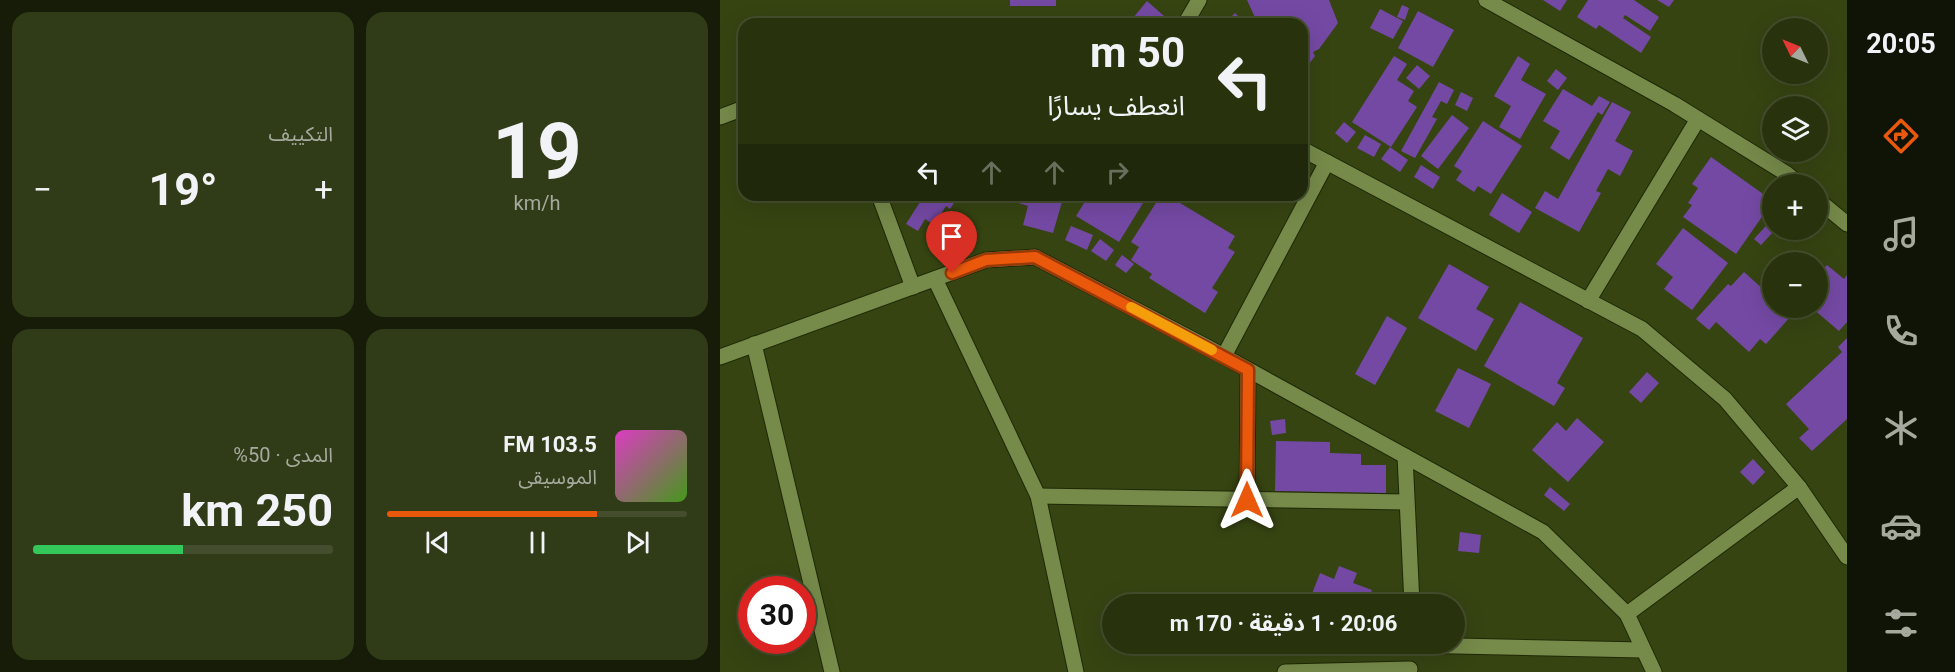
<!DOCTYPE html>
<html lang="ar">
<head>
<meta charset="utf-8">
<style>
	:root { --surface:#28330e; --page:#303b17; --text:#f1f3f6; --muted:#a5aa9e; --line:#444e2e; --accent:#ea580c }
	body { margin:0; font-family:Roboto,"Noto Sans Arabic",sans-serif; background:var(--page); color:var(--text); direction:rtl; height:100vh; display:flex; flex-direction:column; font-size:22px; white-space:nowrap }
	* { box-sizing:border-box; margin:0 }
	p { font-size:20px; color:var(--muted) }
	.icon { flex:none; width:33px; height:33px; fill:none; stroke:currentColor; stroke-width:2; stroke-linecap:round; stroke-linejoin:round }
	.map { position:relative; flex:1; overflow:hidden; direction:ltr }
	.panel { display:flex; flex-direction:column; gap:12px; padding:12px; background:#161c08; width:720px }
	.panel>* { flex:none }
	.top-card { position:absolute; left:18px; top:18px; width:570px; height:183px; border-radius:18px; box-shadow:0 6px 24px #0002,0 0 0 2px var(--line); direction:rtl; background:#28330e; color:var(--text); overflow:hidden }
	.needle { width:39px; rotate:313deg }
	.buttons { position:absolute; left:1042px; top:18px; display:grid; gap:12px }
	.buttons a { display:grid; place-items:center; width:66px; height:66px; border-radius:50%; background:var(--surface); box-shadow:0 6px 24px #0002,0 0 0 2px var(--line); font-size:30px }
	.speed { position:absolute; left:18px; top:576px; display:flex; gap:12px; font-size:30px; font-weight:700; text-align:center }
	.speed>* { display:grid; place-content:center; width:78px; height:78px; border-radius:50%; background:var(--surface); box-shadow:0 6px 24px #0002,0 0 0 2px var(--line); line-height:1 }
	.speed .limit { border:9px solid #d22; background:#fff; color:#111 }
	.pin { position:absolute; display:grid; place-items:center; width:51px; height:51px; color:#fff; margin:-62px -26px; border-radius:50% 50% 50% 0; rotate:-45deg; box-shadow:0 0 6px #0007 }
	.pin .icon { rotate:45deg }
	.me { position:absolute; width:66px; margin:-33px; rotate:0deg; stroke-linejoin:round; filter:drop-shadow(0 0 4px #0008) }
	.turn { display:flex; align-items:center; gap:21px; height:126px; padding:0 24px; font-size:27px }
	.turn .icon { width:78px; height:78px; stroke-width:2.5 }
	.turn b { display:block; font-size:42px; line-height:51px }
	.lanes { display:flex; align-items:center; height:57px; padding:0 24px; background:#0003; justify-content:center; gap:30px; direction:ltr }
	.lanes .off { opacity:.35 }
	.big { font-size:45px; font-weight:700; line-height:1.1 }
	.panel .card { flex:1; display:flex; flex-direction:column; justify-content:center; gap:9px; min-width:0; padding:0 21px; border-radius:18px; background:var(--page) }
	.panel .dial { align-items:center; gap:0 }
	.dial b { font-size:78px; line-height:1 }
	.song { display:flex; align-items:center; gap:18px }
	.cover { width:72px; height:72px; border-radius:9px; background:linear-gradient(135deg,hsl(310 70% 55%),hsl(100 70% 35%)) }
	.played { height:6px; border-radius:3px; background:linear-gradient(90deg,var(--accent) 70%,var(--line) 70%) }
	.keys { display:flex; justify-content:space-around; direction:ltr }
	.heat { display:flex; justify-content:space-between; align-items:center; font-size:33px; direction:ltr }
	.charge { height:9px; border-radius:4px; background:linear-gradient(90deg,#34c759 50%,var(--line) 0) }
	.panel .tiles { flex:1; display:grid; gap:12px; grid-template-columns:repeat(2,1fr) }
	.trip { position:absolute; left:382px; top:594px; width:363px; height:60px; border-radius:30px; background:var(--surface); box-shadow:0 6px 24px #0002,0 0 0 2px var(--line); font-weight:700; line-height:60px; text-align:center; direction:rtl }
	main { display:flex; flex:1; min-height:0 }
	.tab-bar { display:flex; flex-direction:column; width:108px; justify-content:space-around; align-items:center; background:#101406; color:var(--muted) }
	.tab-bar .icon { width:42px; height:42px }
	.tab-bar .selected { color:var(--accent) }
	.tab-bar b { font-size:27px; color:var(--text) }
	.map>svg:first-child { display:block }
	.building { fill:#7449a4 }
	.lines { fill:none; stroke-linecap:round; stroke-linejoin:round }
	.minor-casing { stroke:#1f2906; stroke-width:17 }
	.minor { stroke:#768a4a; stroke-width:15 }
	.route-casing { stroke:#983908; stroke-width:15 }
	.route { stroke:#ea580c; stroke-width:10 }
	.slow { stroke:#f59e0b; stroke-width:10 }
</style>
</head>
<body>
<main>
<nav class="tab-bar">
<b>20:05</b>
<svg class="icon selected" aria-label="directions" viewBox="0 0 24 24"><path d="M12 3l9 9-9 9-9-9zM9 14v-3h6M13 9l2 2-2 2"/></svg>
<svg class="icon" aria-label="music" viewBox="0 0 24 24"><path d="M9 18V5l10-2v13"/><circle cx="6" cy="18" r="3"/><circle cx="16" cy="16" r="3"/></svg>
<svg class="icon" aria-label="phone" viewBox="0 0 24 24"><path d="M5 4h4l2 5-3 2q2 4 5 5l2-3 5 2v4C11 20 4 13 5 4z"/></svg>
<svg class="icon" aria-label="climate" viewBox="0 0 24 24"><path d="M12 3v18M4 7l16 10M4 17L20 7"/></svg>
<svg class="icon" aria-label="car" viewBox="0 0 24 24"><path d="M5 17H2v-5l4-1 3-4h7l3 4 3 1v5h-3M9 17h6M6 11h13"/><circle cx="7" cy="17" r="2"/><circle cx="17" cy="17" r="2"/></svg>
<svg class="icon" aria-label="filters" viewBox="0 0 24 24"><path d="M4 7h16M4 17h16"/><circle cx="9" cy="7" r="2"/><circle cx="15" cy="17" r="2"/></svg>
</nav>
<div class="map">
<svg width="1127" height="672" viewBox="0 0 1127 672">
	<rect width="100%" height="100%" fill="#364412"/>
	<!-- building -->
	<g class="building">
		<rect x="290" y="0" width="46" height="6"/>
		<polygon points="527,0 609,0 618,23 599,49 593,52 595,56 589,64 584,60 582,61 582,24 538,24"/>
		<polygon points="823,0 847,0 840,11"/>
		<polygon points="868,0 914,0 939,17 930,31 905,15 903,18 931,37 921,53 879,25 876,29 857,17"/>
		<polygon points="937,0 954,0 949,7"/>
		<polygon points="427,1 444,16 437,24 408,24"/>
		<polygon points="682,5 689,8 685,20 677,17"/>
		<polygon points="660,9 683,21 673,39 650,28"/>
		<polygon points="698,11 734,30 713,67 678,48"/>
		<polygon points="515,13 526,24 504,24"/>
		<polygon points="674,56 687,64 677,80 694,91 688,101 697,107 671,147 632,122"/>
		<polygon points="798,56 810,64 801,80 826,94 800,139 779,127 791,106 774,96"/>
		<polygon points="697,65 710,76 699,89 686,78"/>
		<polygon points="836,69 847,78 838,90 827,81"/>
		<polygon points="719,82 734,90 727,104 721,101 712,117 717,119 695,158 681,151"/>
		<polygon points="843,89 872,106 879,96 890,102 882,115 878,112 849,160 830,148 840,131 823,121"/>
		<polygon points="741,92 753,98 747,111 735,105"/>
		<polygon points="892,102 911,112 895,141 913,151 900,176 888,169 876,191 881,193 859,232 815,208 825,191 838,199"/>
		<polygon points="732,115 749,128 718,169 701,156"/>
		<polygon points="763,121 802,146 771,194 758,186 754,192 736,180 742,171 734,166"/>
		<polygon points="624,122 636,132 627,143 615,133"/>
		<polygon points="645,135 661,144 654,157 637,148"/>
		<polygon points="670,147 688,160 680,172 661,159"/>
		<polygon points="991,157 1053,201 1016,254 963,217 972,205 968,203 978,188 972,184"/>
		<polygon points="701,165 720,177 713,189 694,177"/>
		<polygon points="782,193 812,212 799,233 769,215"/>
		<polygon points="189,195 239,195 230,209 226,206 214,225 205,219 198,231 186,224 200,202"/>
		<polygon points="297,195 344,195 333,233 303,225 308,206 295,202"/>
		<polygon points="369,195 428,195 399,242 356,216"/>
		<polygon points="441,195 452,195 461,201 460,203 515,236 508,248 515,252 492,288 498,292 485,313 429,278 432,274 411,260 419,247 411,242"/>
		<polygon points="1053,218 1053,230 1055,230 1041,245 1034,239"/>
		<polygon points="351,226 373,235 367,250 345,240"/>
		<polygon points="963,228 1008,263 972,310 944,289 953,277 936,264"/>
		<polygon points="380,239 394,250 386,261 371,251"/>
		<polygon points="402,255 414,264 406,273 395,265"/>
		<polygon points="729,264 769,287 756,309 774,319 756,351 698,318"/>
		<polygon points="1107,265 1124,279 1127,275 1127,322 1119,331 1092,308 1098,308 1098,275"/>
		<polygon points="1024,272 1053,298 1053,308 1063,308 1072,315 1046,344 1040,339 1029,352 996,322 989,330 976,319 1008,284 1011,286"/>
		<polygon points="800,302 863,338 837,383 845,388 834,406 764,366"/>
		<polygon points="667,316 687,328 655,385 635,374"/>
		<polygon points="1127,338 1127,419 1092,451 1079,438 1089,429 1066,404 1122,352 1118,347"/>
		<polygon points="738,368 771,384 749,428 715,411"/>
		<polygon points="927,372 939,383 921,403 909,392"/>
		<polygon points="857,418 884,442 848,482 812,450 837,422 846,431"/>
		<polygon points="565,419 566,433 552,435 550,421"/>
		<polygon points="556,441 610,442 610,453 641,454 641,465 666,465 666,493 555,491"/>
		<polygon points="1033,459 1045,472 1033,485 1020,472"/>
		<polygon points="830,487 850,504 844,511 824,495"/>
		<polygon points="740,532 761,535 759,553 738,551"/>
		<polygon points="619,566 637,573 633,583 652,590 646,604 588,604 600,573 614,579"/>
	</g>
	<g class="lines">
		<defs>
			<g id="minor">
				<polyline points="766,0 954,104 1067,174 1079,184"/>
				<polyline points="465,24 479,0"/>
				<polyline points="0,117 24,108"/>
				<polyline points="582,149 922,329 1005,399 1079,487 1127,557"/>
				<polyline points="159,195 193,287"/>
				<polyline points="1098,200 1127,224"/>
				<polyline points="215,279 318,496 356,672"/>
				<polyline points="868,301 978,119"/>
				<polyline points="34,344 112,672"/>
				<polyline points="504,356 607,162"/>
				<polyline points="0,357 266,260 315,257 487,347 823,532 907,614 1079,487"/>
				<polyline points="685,456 692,604"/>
				<polyline points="318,496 686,502"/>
				<polyline points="527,500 528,370"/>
				<polyline points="907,614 934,672"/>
				<polyline points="690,645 922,650"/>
				<polyline points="565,672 690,669"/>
			</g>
		</defs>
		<!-- minor casing -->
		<use href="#minor" class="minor-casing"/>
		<!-- minor -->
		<use href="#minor" class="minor"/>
	</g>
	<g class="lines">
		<defs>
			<polyline id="route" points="232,273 266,260 315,257 528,370 527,500"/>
		</defs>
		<!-- route casing -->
		<use href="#route" class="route-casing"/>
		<!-- route -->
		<use href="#route" class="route"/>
		<!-- slow -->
		<polyline class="slow" points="411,307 492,350"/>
	</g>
</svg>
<div class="buttons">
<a><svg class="needle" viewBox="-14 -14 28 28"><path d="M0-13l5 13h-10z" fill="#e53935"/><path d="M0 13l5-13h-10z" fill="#a5aa9e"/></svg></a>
<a><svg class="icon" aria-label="layers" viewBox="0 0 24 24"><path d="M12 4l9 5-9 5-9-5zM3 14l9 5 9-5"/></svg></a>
<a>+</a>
<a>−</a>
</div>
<div class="speed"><div class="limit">30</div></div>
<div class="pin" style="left:232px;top:273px;background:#d93025"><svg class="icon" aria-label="arrive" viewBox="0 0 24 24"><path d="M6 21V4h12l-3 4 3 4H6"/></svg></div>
<svg class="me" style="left:527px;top:500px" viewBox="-20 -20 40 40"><path d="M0-17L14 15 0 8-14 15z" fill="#ea580c" stroke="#fff" stroke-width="4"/></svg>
<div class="trip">20:06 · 1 دقيقة · 170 m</div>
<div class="top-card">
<div class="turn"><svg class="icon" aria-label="left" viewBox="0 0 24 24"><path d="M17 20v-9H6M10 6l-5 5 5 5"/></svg><div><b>50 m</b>انعطف يسارًا</div></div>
<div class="lanes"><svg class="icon" aria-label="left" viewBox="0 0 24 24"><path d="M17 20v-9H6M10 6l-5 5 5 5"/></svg><svg class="icon off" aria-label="ahead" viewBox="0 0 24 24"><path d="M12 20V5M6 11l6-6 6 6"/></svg><svg class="icon off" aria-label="ahead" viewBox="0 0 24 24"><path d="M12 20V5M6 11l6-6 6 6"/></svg><svg class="icon off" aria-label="right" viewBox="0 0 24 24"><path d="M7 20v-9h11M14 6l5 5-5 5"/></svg></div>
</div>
</div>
<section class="panel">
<div class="tiles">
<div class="card dial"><b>19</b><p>km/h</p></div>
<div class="card"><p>التكييف</p>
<div class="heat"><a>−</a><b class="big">19°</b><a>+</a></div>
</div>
<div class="card">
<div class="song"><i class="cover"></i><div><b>103.5 FM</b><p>الموسيقى</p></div></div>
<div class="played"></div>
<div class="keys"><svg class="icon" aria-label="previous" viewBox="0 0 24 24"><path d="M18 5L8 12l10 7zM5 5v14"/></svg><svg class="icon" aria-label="pause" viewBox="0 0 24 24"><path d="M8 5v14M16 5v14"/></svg><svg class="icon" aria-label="next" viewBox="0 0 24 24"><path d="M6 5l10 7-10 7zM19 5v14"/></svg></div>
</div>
<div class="card"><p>المدى · 50%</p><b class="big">250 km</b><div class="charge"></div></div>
</div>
</section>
</main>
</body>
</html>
